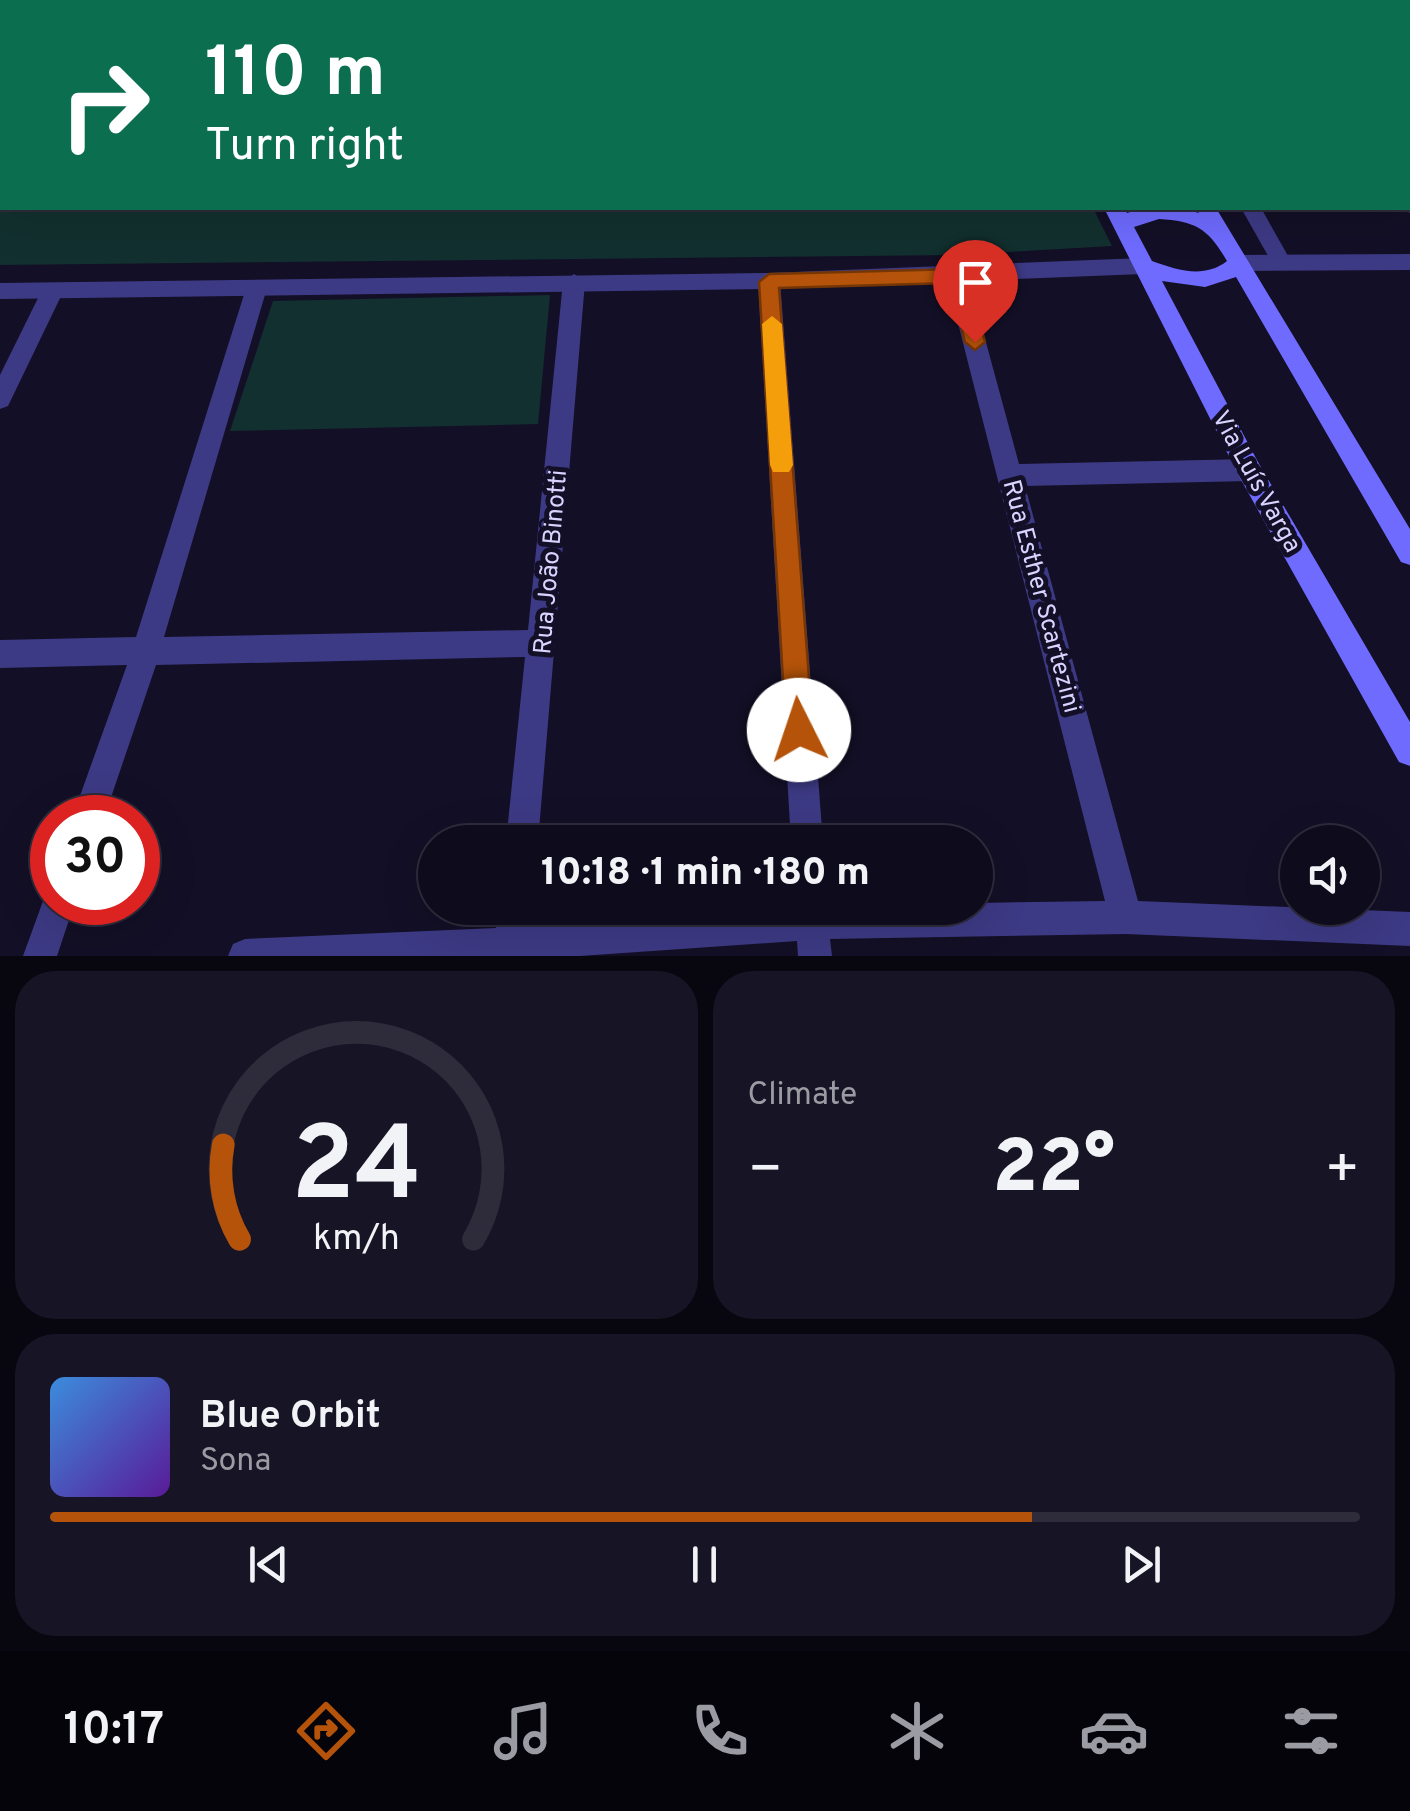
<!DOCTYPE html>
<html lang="en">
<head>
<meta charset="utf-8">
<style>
	:root { --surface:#0e0b1c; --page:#171425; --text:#f1f3f6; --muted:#9b9ba3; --line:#2e2b3b; --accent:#b45309 }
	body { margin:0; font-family:Overpass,sans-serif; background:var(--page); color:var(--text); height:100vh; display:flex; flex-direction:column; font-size:38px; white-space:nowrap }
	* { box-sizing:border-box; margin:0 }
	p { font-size:32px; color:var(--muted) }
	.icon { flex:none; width:55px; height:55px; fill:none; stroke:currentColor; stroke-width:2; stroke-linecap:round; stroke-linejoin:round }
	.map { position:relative; height:956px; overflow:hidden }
	.sheet { display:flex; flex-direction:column; gap:15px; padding:15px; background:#08060f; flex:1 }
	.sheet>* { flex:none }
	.hud { position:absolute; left:0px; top:0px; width:1410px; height:210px; box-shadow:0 10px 40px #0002,0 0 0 2px var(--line); background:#0b6e4f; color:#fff; overflow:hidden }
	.fabs { position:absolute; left:1280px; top:825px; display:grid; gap:20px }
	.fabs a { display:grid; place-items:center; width:100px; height:100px; border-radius:50%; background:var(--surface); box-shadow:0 10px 40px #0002,0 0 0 2px var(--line); font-size:50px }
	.speed { position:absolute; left:30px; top:795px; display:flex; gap:20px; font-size:50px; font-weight:700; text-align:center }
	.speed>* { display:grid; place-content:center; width:130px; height:130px; border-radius:50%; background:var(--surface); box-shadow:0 10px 40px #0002,0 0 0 2px var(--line); line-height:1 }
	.speed .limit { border:15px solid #d22; background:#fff; color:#111 }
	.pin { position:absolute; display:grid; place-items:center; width:85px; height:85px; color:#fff; margin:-102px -42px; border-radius:50% 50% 50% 0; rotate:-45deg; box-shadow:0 0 10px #0007 }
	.pin .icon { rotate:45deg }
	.me { position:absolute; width:110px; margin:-55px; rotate:356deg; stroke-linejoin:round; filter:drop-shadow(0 0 8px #0008) }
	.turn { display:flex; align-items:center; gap:35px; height:210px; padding:0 40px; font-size:45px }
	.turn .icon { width:130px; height:130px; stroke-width:2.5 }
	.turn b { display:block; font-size:70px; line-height:85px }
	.big { font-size:75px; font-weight:800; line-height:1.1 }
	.sheet .tile { flex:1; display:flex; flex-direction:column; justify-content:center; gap:15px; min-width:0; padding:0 35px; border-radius:40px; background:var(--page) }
	.sheet .dial { align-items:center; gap:0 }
	.dial svg { height:260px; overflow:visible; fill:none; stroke:var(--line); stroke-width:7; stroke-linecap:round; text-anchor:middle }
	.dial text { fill:var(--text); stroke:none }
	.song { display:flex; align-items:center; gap:30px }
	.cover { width:120px; height:120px; border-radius:15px; background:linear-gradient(135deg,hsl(210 70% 55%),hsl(270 70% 35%)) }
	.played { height:10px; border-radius:5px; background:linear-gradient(90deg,var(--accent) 75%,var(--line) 75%) }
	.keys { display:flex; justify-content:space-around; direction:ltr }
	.heat { display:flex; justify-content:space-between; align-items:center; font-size:55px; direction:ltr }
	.sheet .tiles { flex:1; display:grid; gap:15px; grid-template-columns:1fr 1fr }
	.tile:last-child { grid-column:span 2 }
	.trip { position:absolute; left:418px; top:825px; width:575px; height:100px; border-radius:50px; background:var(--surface); box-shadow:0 10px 40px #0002,0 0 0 2px var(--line); font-weight:800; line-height:100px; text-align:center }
	.tab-bar { display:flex; height:160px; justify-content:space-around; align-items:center; background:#06040b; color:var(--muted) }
	.tab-bar .icon { width:70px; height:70px }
	.tab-bar .active { color:var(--accent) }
	.tab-bar b { font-size:45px; color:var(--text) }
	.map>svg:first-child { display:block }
	.green { fill:#12302f }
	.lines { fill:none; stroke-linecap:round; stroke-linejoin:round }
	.service { fill:#3d3a85; fill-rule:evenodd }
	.minor { fill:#3d3a85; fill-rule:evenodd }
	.tertiary { fill:#3d3a85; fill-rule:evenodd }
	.secondary { fill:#6f6bff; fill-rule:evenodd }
	.route { fill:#b45309; stroke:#753606; stroke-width:2.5 }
	.slow { fill:#f59e0b }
	.labels { text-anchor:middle; stroke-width:10; stroke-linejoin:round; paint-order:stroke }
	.street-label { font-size:25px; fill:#d9d4ff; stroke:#130f26 }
</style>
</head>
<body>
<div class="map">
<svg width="1410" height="956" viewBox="0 0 1410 956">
	<rect width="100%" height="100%" fill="#130f26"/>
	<!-- green -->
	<g class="green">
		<polygon points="0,154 2,208 1093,208 1112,246 956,255 0,265"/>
		<polygon points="550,295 538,424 230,431 273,301"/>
	</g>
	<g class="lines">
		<!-- service -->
		<polygon class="service" points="198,0 208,0 208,2 199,2"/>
		<!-- minor -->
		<g class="minor">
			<polygon points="334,0 350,0 351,2 335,2"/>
			<polygon points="719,0 735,0 736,2 720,2"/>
			<polygon points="1377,0 1394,0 1395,2 1379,2"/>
			<polygon points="1408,22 1410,23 1410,35 1408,34"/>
			<polygon points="1408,195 1410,196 1410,213 1401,208 1408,208"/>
			<polygon points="1241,208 1261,208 1292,263 1289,268 1275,268"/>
			<polygon points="957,268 968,276 1019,464 1249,459 1258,462 1261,470 1258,478 1249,481 1025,486 1138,901 1410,912 1410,946 1126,934 830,939 832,956 798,956 797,941 580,956 228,956 233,944 245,939 496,928 499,908 531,908 530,926 795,908 975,908 975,903 1105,901 946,276"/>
			<polygon points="769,273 780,281 823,842 791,842 758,281"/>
			<polygon points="574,274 585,282 538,842 506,842 525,657 156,665 104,818 72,818 127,665 0,668 0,640 136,637 248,282 256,280 267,288 164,637 528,630 563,282"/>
			<polygon points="52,284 63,292 8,406 0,409 0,375 44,286"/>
			<polygon points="52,888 52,902 75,902 57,956 23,956 47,890"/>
		</g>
		<!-- tertiary -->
		<g class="tertiary">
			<rect x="0" y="140" width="2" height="12"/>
			<polygon points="1410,254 1410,270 1239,271 1229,263 1239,255"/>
			<polygon points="1143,258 1154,266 1143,274 769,289 0,299 0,283 769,273"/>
		</g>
		<!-- secondary -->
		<g class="secondary">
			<polygon points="974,0 990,0 991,2 975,2"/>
			<polygon points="1004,0 1020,0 1021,2 1005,2"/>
			<polygon points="1077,0 1093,0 1094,2 1078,2"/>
			<path d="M1104,208H1124L1127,213C1151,205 1174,206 1199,213L1196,208H1216L1410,529V565L1401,562L1236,277L1205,287L1162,281L1258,462L1410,722V766L1399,762L1240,478ZM1159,219C1197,221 1209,230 1227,261C1204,279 1177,270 1152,261L1134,227Z"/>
		</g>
	</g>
	<!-- route -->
	<polygon class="route" points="957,269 967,276 985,342 975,350 965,342 950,283 779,288 813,730 809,740 799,744 790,740 786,730 759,282 769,274"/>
	<!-- slow -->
	<polygon class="slow" points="772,316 782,324 793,465 789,472 773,472 770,465 762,324"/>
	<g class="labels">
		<!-- street labels -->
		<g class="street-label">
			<text transform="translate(1258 481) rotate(61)" y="9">Via Luís Varga</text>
			<text transform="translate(549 562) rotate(-85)" y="9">Rua João Binotti</text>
			<text transform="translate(1043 596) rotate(75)" y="9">Rua Esther Scartezini</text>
		</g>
	</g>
</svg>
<div class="fabs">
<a><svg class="icon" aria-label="sound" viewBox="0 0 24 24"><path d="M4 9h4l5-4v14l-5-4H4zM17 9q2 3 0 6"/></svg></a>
</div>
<div class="speed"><div class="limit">30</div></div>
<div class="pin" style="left:975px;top:342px;background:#d93025"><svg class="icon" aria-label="arrive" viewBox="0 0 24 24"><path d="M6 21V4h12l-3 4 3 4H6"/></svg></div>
<svg class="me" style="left:799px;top:730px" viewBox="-20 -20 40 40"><circle r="19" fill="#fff"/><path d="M0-13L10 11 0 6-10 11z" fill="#b45309"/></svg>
<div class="trip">10:18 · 1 min · 180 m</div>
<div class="hud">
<div class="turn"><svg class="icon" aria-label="right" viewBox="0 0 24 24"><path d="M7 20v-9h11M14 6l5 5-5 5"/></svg><div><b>110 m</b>Turn right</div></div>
</div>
</div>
<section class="sheet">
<div class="tiles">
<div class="tile dial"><svg viewBox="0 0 100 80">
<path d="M14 69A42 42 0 1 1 86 69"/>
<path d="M14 69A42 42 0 0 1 9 40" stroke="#b45309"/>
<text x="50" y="56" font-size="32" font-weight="700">24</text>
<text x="50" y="72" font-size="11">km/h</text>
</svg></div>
<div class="tile"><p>Climate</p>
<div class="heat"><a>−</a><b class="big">22°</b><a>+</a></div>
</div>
<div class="tile">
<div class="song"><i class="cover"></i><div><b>Blue Orbit</b><p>Sona</p></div></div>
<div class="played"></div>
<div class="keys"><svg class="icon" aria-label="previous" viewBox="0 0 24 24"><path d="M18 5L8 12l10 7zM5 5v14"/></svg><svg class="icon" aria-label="pause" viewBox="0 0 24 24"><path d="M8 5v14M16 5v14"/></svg><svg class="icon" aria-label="next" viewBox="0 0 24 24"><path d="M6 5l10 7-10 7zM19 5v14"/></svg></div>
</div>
</div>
</section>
<nav class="tab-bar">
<b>10:17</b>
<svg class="icon active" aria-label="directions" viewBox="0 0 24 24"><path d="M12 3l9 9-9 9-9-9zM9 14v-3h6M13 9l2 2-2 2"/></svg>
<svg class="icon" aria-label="music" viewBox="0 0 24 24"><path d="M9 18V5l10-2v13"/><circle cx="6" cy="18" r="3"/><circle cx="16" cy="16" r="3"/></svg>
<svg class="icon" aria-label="phone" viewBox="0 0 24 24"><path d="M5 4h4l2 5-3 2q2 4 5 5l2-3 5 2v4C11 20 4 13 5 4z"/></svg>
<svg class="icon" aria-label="climate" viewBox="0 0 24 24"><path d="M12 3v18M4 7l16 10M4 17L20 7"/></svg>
<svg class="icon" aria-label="car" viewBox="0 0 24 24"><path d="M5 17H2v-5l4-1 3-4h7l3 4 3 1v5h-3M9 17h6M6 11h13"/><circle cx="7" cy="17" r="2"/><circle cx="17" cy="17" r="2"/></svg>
<svg class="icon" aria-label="filters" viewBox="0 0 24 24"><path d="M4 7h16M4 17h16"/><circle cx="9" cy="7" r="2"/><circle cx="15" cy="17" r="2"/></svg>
</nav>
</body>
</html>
